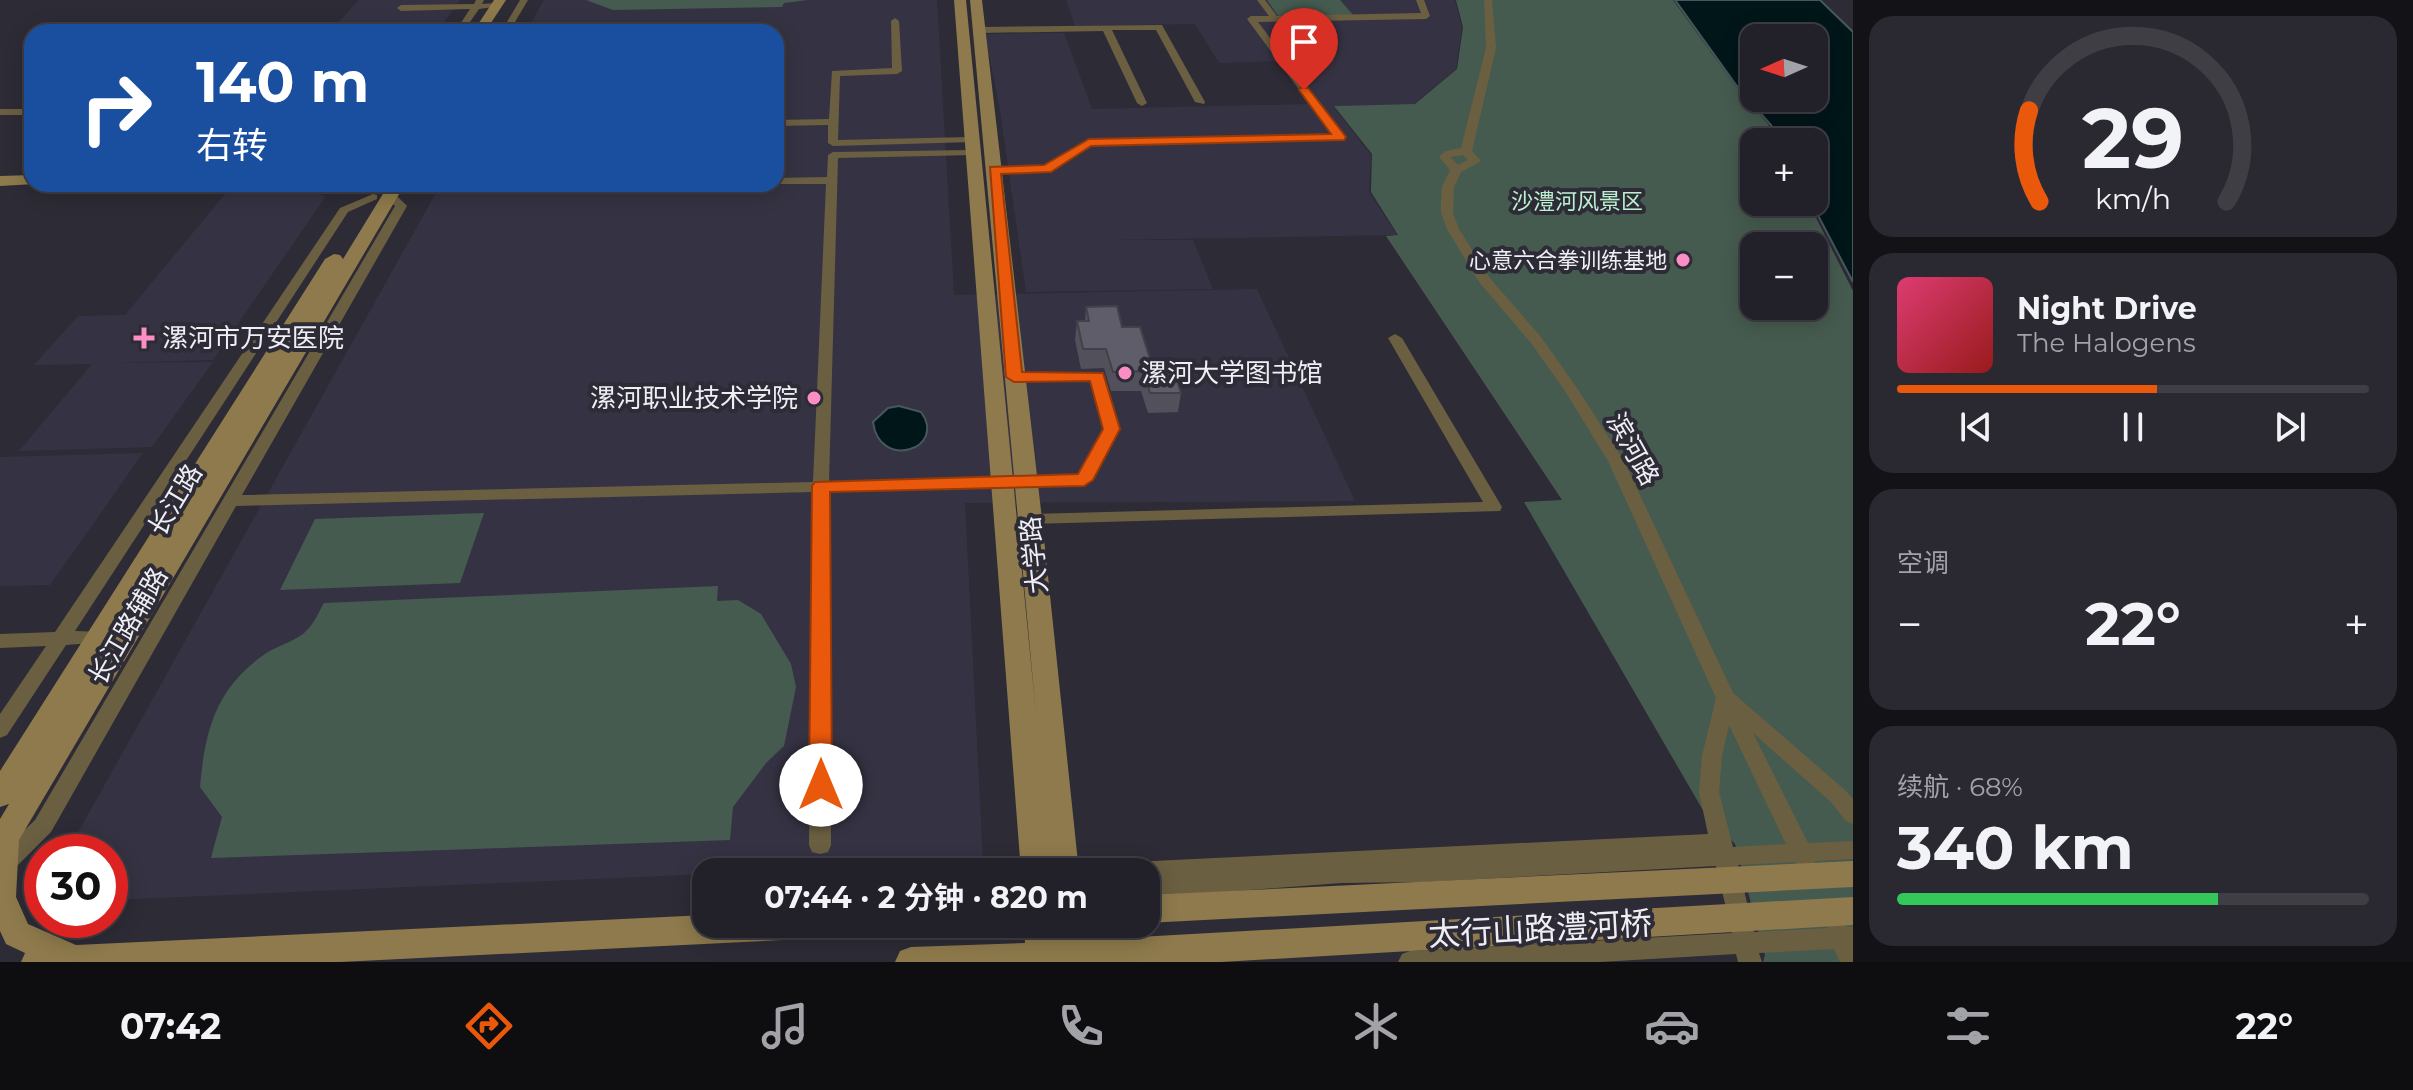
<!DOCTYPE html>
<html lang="zh">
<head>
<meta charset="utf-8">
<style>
	:root { --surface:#222028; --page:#2a2830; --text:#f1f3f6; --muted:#a2a3a8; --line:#3f3e45; --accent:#ea580c }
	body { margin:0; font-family:Montserrat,"Noto Sans SC",sans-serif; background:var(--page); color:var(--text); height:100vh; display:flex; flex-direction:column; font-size:30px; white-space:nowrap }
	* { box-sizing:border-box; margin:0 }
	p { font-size:26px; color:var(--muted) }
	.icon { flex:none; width:44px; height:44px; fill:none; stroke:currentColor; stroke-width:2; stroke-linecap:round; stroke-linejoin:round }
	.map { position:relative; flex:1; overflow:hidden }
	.sheet { display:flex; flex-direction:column; gap:16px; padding:16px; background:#131216; width:560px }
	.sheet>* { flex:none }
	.banner { position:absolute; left:24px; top:24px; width:760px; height:168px; border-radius:24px; box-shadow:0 4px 20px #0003,0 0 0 2px var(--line); background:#1a4fa0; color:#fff; overflow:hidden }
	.needle { width:52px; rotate:267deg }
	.tools { position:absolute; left:1740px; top:24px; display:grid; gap:16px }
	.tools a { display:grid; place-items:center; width:88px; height:88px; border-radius:16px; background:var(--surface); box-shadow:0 4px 20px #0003,0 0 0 2px var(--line); font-size:40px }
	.speed { position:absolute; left:24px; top:834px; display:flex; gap:16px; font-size:40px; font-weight:700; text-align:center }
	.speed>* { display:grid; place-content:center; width:104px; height:104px; border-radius:50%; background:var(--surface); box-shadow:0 4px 20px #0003,0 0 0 2px var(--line); line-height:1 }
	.speed .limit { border:12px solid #d22; background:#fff; color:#111 }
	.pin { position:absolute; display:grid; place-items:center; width:68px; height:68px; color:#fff; margin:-82px -34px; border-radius:50% 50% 50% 0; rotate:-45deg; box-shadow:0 0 8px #0007 }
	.pin .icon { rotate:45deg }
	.me { position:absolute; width:88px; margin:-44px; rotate:0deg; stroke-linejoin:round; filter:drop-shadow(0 0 6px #0008) }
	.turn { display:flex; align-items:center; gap:28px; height:168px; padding:0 40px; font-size:36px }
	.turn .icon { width:104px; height:104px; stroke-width:2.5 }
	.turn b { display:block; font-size:56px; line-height:68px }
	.big { font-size:60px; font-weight:700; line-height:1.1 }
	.sheet .widget { flex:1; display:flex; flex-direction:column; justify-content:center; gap:12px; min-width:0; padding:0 28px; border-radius:24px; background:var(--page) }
	.sheet .dial { align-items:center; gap:0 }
	.dial svg { height:208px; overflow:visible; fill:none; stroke:var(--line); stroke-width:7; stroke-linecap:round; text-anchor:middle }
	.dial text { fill:var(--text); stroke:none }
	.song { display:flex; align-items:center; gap:24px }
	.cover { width:96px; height:96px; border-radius:12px; background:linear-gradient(135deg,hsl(340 70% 55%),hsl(0 70% 35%)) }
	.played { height:8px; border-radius:4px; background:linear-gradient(90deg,var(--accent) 55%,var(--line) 55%) }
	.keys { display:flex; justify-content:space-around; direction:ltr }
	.heat { display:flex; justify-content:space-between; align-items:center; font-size:44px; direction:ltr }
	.charge { height:12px; border-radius:6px; background:linear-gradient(90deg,#34c759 68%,var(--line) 0) }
	.trip { position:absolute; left:692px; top:858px; width:468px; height:80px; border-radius:24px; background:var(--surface); box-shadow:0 4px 20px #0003,0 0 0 2px var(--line); font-weight:700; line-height:80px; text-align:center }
	.dock { display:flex; height:128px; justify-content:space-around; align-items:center; background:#0e0d10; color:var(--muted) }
	.dock .icon { width:56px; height:56px }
	.dock .selected { color:var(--accent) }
	.dock b { font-size:36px; color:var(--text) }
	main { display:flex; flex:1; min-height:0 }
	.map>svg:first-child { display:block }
	.built { fill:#353343 }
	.green { fill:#465b4f; fill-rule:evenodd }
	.water { fill:#001619; stroke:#48575b; stroke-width:2; fill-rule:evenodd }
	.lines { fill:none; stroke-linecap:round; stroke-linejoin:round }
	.street { fill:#6b5f42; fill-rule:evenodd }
	.secondary { fill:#8e7a4c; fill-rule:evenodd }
	.wall { fill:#52505a }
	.building { fill:#5f5d69; stroke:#42414a; stroke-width:2 }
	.route { fill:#ea580c; stroke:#983908; stroke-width:2 }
	.poi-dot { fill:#fb8fc5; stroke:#2d2b35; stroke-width:3 }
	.labels { text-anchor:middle; stroke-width:8; stroke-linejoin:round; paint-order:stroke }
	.far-park-label { font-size:22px; fill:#bbf1d1; stroke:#2d2b35 }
	.far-poi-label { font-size:22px; fill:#efeef5; stroke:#2d2b35; text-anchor:end }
	.poi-label { font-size:26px; fill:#efeef5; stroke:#2d2b35; text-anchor:start }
	.street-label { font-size:26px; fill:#efeef5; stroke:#2d2b35 }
	.near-street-label { font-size:32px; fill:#efeef5; stroke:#2d2b35 }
</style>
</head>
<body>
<main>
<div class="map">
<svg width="1853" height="962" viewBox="0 0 1853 962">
	<rect width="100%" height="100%" fill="#2d2b35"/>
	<!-- built -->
	<g class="built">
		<polygon points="359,0 460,0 444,22 337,24"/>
		<polygon points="544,0 937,0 954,295 1257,289 1355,501 965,503 983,863 706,872 706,874 110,900 110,852 67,852 441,184 776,184 776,32 526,32"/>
		<polygon points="1066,0 1455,0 1462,27 1456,69 1414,104 1333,106 1371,155 1369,192 1397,235 1105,240 1193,240 1213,289 1026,292 1000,110 985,34 1064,33 1092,109 1308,104 1277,61 1219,63 1195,24 1075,26"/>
		<polygon points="313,192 326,196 213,360 106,363 213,362 152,447 19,451 92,364 34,365 78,316 125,315 225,194"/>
		<polygon points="143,453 50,585 0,586 0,457"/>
	</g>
	<!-- green -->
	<g class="green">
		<polygon points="586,0 808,0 784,3 782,7 613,10"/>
		<polygon points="1267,0 1340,0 1354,16 1279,17"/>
		<path d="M1456,0H1673L1737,88L1768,124L1777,142H1754V202H1808L1853,291V962H1763L1765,955L1735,844L1704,812L1524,502L1562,500L1386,236L1398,235L1371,192L1372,154L1334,106L1415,104L1457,69L1463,27ZM1754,246H1814V306H1754Z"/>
		<polygon points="484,513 460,583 280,590 315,519"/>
		<path d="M718,586L717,601L738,600L761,614L791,664L796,687L784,746L766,763L733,807L730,840L211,858L222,817L200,787C205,730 216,688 265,654C278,645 298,641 308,629C315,622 319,611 324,603Z"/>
	</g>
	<!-- water -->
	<g class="water">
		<path d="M1675,0H1820L1853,32V282L1811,202H1814V142H1780L1771,125L1739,89ZM1754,38H1814V98H1754Z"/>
		<path d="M899,406L921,412C948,449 879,471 873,422L888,408Z"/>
	</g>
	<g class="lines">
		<!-- street -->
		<g class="street">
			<polygon points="484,0 482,4 496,3 500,6 479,9 463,32 455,32 470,9 401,11 397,8 401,5 474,4 476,0"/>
			<polygon points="520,0 528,0 509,32 501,32"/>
			<polygon points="1257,0 1265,0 1277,16 1421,13 1416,0 1424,0 1430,16 1426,19 1258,22 1344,135 1344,139 1091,145 1050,171 994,173 988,170 994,167 1044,166 1089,139 1332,134 1247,19 1251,16 1269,16"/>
			<path d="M1484,0H1492L1496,48L1472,151L1481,161L1461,172L1454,187L1453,213L1459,229L1489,277L1541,337L1577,388L1624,461L1733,693L1845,790L1853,799V824L1846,821L1831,802L1753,733L1808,843L1853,841V859L1815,861L1813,867L1805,869L1797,867L1795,862L1738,865L1754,932L1828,928L1830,924L1838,921L1848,927L1853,926V962H1840L1834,949L1759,953L1762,962H1738L1736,954L1600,962H1398L1402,954L1410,951L1732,933L1716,866L1424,882L1341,883L1146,898V872H1121L1124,865L1132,862L1708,834L1699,792L1702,756L1716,698L1608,461L1565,391L1531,343L1479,282L1447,229L1441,213V202L1442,187L1450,170L1439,157L1445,151L1461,148L1486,48ZM1463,155L1468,160L1458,165L1450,157ZM1729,725L1786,844L1733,847L1719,792L1722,756Z"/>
			<polygon points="895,18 899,21 902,71 897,74 840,76 838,140 970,137 974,138 974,142 833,146 828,143 828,125 776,126 776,120 829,119 832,71 892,68 891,21"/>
			<polygon points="397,22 401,25 397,32 388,32 390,28 345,29 342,32 333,32 342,23"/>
			<polygon points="1162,25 1205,102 1204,104 1195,102 1156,30 1112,30 1147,103 1142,106 1137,103 1103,31 979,33 975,30 979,27"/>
			<rect x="0" y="109" width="32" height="6"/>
			<polygon points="971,150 976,153 975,155 838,158 829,481 1079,475 1103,429 1091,380 1009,380 1007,377 1009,374 1014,373 1102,373 1119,429 1092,480 1084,485 829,491 831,845 828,852 820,854 812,852 809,845 813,492 236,506 51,832 8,875 0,878 0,854 35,820 395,206 384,195 386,193 394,193 407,206 242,495 813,482 826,184 776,184 776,178 827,177 828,155 833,152"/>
			<polygon points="585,184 579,187 526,188 520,185"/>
			<polygon points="373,194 377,195 377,199 348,212 75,631 104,632 106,637 104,642 66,645 7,735 0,738 0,714 46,646 0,648 0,634 55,632 340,208"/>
			<polygon points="1395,334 1402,338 1502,507 1500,511 1031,524 1023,519 1031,514 1483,502 1388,338"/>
		</g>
		<!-- secondary -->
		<g class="secondary">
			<polygon points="494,0 506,0 485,32 473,32"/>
			<polygon points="954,0 966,0 1036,714 970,0 982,0 1042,519 1079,872 1021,872"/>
			<polygon points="32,175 32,184 35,184 0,186 0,176"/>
			<polygon points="389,184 405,184 19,840 16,897 28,924 76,945 706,915 706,924 839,924 834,934 823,938 340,962 21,962 25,953 6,944 0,931 0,819 9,804 0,807 0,771 325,259 334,254 340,255 343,259 188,512"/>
			<polygon points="1853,861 1853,887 1146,923 1146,895"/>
			<polygon points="1853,897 1853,925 1221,962 895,962 900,951 911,947 1025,943 1024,924 1084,924 1085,940"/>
		</g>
	</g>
	<!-- wall -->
	<polygon class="wall" points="1086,307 1122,327 1181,393 1178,412 1148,413 1141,391 1111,391 1104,368 1081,369 1075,340 1077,321 1085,321"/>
	<!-- building -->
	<polygon class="building" points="1117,306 1122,327 1140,327 1150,359 1170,359 1181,393 1150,393 1144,371 1113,372 1106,349 1083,349 1077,321 1089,321 1086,307"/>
	<!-- route -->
	<polygon class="route" points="1300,88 1308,88 1346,137 1344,140 1091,146 1051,172 1001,174 1022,372 1103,373 1120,429 1093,480 1084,486 830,492 832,785 829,792 821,795 812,792 809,785 812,486 815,482 1078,474 1103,429 1090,381 1014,382 1006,377 990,167 1044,165 1089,139 1331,134 1299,90"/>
	<!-- markers -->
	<g class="poi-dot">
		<circle cx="1683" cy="260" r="8"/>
		<path d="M140 326h8v8h8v8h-8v8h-8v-8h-8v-8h8z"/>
		<circle cx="1125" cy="373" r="8"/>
		<circle cx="814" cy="398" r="8"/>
	</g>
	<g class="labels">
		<!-- far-park labels -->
		<g class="far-park-label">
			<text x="1577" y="209">沙澧河风景区</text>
		</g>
		<!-- far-poi labels -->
		<g class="far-poi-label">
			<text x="1667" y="268">心意六合拳训练基地</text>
		</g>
		<!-- poi labels -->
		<g class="poi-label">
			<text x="162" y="347">漯河市万安医院</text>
			<text x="1141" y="382">漯河大学图书馆</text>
			<text x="798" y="407" text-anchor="end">漯河职业技术学院</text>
		</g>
		<!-- street labels -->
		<g class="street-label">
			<text transform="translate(1633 449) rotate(61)" y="9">滨河路</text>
			<text transform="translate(175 500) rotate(-59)" y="9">长江路</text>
			<text transform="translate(1034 555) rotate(-96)" y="9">大学路</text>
			<text transform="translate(128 626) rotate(-60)" y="9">长江路辅路</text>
		</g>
		<!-- near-street labels -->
		<g class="near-street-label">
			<text transform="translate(1540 929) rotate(-3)" y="11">太行山路澧河桥</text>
		</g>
	</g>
</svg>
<div class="tools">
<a><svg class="needle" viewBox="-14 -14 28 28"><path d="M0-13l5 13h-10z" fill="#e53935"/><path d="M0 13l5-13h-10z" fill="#a2a3a8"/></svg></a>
<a>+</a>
<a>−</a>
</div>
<div class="speed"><div class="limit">30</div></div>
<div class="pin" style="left:1304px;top:90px;background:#d93025"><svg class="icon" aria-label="arrive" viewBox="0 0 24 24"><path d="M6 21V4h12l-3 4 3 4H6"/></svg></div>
<svg class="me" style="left:821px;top:785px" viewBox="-20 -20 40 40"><circle r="19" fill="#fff"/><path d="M0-13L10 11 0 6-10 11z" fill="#ea580c"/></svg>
<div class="trip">07:44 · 2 分钟 · 820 m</div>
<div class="banner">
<div class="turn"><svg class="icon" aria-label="right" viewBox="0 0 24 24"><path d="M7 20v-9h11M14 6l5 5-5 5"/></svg><div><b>140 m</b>右转</div></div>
</div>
</div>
<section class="sheet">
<div class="widget dial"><svg viewBox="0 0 100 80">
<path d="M14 69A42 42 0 1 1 86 69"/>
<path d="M14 69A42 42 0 0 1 10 34" stroke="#ea580c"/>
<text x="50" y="56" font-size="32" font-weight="700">29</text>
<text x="50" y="72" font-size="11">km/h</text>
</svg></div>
<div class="widget">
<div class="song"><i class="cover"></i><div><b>Night Drive</b><p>The Halogens</p></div></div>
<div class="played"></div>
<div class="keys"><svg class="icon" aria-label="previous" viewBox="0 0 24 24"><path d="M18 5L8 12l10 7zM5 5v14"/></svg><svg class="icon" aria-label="pause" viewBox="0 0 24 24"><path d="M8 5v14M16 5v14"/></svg><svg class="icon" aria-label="next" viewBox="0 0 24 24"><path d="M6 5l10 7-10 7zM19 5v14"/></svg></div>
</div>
<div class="widget"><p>空调</p>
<div class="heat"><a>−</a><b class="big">22°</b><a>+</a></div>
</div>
<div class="widget"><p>续航 · 68%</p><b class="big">340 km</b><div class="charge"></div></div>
</section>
</main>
<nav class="dock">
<b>07:42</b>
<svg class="icon selected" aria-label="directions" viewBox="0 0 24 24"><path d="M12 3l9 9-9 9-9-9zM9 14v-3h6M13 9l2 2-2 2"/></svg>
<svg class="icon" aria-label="music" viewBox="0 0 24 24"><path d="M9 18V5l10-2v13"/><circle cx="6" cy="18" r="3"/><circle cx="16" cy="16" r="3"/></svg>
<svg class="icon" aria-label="phone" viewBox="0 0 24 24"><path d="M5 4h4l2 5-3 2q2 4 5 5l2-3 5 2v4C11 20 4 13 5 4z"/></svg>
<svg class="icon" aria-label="climate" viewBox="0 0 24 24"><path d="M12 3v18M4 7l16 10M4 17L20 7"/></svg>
<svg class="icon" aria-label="car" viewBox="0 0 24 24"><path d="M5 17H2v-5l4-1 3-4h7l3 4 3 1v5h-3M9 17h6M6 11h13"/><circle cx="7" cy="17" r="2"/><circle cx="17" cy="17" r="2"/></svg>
<svg class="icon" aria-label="filters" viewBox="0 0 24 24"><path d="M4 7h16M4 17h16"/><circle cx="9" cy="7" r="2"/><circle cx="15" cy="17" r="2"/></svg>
<b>22°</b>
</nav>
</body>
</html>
